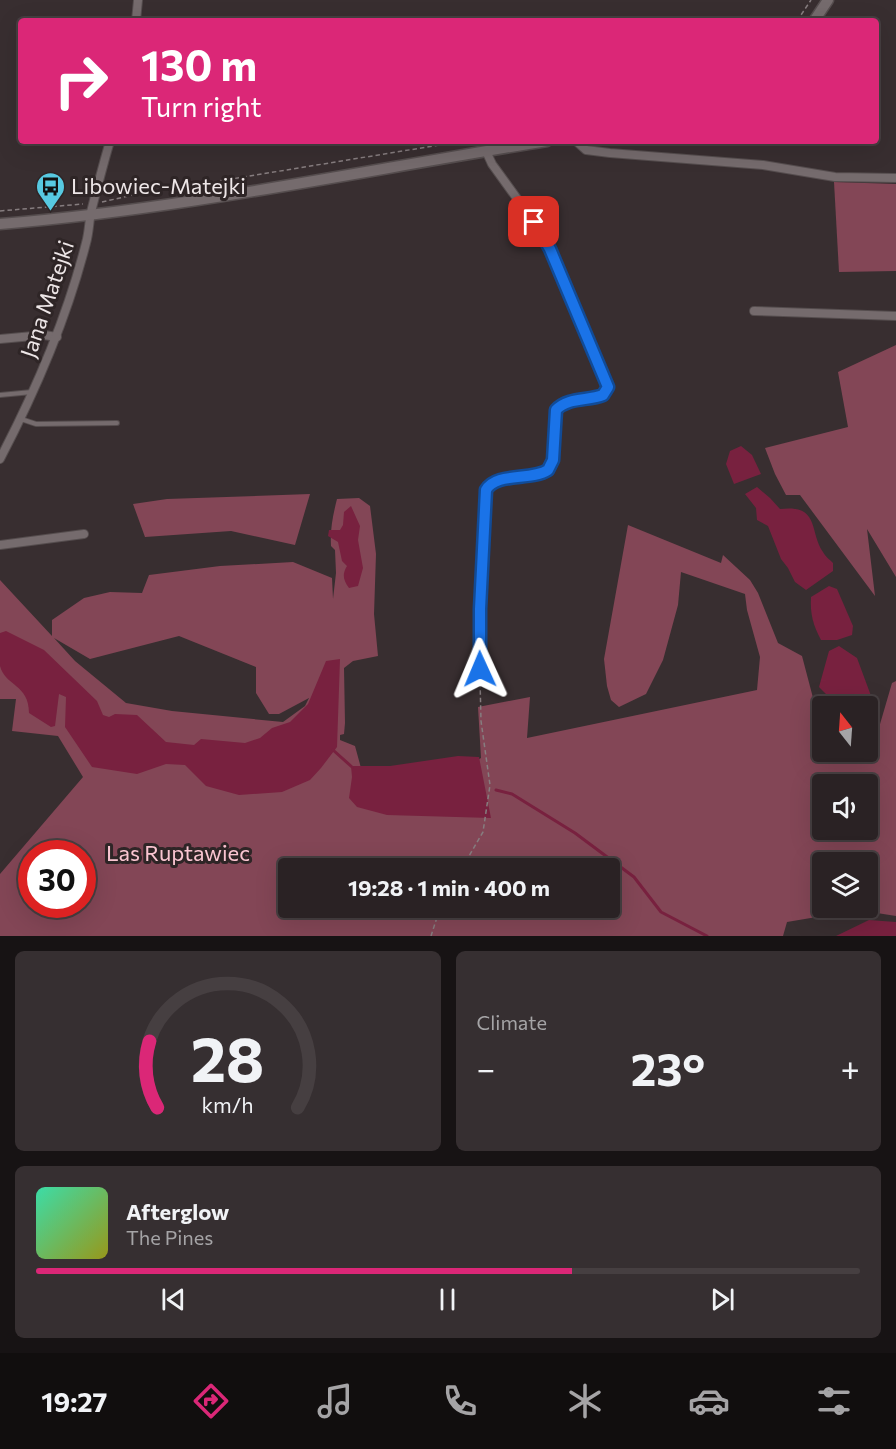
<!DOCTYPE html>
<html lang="en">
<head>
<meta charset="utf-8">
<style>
	:root { --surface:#2a2224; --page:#362f31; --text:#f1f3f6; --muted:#a5a4a6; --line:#463f41; --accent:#db2777 }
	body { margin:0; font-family:Commissioner,sans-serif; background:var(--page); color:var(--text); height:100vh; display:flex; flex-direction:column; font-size:22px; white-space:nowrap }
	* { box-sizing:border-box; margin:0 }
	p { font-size:20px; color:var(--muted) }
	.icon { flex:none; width:33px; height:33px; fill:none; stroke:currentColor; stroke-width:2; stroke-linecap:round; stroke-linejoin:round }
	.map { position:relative; height:936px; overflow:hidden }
	.drawer { display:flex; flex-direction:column; gap:15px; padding:15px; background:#171314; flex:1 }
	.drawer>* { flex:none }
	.banner { position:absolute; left:18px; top:18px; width:861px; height:126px; border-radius:6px; box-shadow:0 6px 24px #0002,0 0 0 2px var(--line); background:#db2777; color:#fff; overflow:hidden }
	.needle { width:39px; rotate:343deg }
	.fabs { position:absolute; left:812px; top:696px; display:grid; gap:12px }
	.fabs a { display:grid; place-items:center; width:66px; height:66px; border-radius:6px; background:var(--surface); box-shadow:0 6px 24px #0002,0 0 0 2px var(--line); font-size:30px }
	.speed { position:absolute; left:18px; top:840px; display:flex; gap:12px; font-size:30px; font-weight:700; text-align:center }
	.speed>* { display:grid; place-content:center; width:78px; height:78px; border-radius:50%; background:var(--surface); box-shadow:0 6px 24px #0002,0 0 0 2px var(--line); line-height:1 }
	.speed .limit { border:9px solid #d22; background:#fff; color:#111 }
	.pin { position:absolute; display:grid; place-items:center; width:51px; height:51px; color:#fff; margin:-26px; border-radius:12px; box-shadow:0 3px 9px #0006 }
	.me { position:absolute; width:66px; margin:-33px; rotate:359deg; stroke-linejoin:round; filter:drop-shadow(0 0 4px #0008) }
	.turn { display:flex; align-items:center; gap:21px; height:126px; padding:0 24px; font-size:27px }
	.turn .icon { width:78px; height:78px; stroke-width:2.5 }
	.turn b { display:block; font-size:42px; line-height:51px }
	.big { font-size:45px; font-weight:700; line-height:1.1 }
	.drawer .tile { flex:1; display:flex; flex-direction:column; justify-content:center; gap:9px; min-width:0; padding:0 21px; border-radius:9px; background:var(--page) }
	.drawer .dial { align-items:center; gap:0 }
	.dial svg { height:156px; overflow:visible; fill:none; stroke:var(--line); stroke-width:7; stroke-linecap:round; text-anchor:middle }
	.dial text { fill:var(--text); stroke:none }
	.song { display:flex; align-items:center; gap:18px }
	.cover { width:72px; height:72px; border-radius:9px; background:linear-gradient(135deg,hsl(160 70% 55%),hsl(60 70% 35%)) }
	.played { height:6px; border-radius:3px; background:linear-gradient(90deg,var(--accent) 65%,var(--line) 65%) }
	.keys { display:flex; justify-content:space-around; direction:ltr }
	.heat { display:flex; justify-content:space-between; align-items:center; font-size:33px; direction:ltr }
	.drawer .tiles { flex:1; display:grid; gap:15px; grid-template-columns:1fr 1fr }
	.tile:last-child { grid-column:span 2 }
	.trip { position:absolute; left:278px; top:858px; width:342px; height:60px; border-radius:6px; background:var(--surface); box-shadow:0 6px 24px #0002,0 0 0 2px var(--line); font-weight:700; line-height:60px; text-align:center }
	.tabs { display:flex; height:96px; justify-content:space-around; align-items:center; background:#110e0e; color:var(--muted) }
	.tabs .icon { width:42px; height:42px }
	.tabs .on { color:var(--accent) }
	.tabs b { font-size:27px; color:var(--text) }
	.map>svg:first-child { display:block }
	.green { fill:#834656; fill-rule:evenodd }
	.water { fill:#78213f }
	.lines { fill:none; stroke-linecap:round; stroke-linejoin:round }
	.stream { stroke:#78213f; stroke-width:3 }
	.lane-casing { stroke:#554d4e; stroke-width:6 }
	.street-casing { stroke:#554d4e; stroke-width:10 }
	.secondary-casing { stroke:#554d4e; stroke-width:13 }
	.path { stroke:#867d7f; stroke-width:1.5; stroke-dasharray:4.5 3; stroke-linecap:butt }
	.lane { stroke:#756b6d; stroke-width:4 }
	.street { stroke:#756b6d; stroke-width:8 }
	.secondary { stroke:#756b6d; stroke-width:10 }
	.route-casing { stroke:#114b97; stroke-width:15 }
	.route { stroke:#1a73e8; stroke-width:10 }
	.labels { text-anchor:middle; stroke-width:6; stroke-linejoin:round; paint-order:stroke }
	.poi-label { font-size:22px; fill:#ede6e7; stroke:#2e2526; text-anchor:start }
	.street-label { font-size:22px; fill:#ede6e7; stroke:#2e2526 }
	.park-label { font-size:22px; fill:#fac5d1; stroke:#2e2526 }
</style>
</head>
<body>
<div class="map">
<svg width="896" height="936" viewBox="0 0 896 936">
	<rect width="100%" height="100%" fill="#382e30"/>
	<!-- green -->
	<g class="green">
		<polygon points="834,182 896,184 896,271 839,272"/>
		<polygon points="896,345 896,577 867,529 875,596 800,495 786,495 775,474 765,448 848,427 838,372"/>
		<polygon points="310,494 295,545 231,531 145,537 133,504 167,499"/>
		<path d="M359,498L370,506L376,554L374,614L378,656L353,661L344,668L345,723L344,734L340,735V740L355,746L361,768L471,764L481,758L478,707L530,697L527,738L757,690L760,657L747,610L745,594L681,572L678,605L663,660L646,694L619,707L611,700L607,686L604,659L628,525L721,563L723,555L750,580L758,593L778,643L802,656L822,732V752H867V732L878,731L892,683L896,681V916L858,910L787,922L783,936H0V874L83,777L58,736L12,731L16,699H0V580L52,636V620L84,598L110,592L142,593L149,575L220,566L293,562L332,578L333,599L336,573L335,550L331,546C330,529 333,515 337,499ZM179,636L256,667V693L269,714H279L309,698L305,706L283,722L172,711L126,703L75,661L54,638L90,659ZM822,784H867V830H822ZM32,854H82V904H32ZM822,862H867V908H822ZM288,868H609V908H288Z"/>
	</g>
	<!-- water -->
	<g class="water">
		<polygon points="741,446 752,455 761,474 734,484 726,464 730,451"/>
		<path d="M757,487L770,498L780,509C820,504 809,531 823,552C825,556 830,560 833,563V571L806,590L795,582L788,568L781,559L768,526L757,520L756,508L745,494Z"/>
		<path d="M351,506L360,526L358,540L363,568L358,586L349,588C343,580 342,574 347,566L342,561L338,542L328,536L329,530H340L343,525L344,512Z"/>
		<path d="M829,586L837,589L853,626L852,635L837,640H821C813,625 810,614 811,597Z"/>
		<path d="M6,631L44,650L97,701L103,715L109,717L115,714L137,715L166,742L194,745L201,739L245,743L260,738L272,728L290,722L308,704L326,661L340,659L337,747L321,768L310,780L282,792L239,795L206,786L185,765L166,764L137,774L92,767L65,727L66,697L59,694L55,726L51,727L29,713C29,684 5,686 0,666C0,656 0,643 0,633Z"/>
		<polygon points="839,646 857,658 877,712 867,727 867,706 824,706 826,694 819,687 829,651"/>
		<polygon points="458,756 479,757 491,818 387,815 357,807 349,798 352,777 351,766 390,766"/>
		<polygon points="869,920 896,922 896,936 836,936"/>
	</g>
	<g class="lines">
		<!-- stream -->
		<g class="stream">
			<polyline points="333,750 352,767"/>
			<polyline points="496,790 512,794 575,833 634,877 661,912 707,936"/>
		</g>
		<defs>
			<g id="lane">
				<polyline points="0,395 32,392"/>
				<polyline points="21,419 36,424 117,423"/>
			</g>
			<g id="street">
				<polyline points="136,21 138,0"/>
				<polyline points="576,141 586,150 610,153 763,165 835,177 896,178"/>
				<polyline points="754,311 896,316"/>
				<polyline points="0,339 44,335 57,337"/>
				<path d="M0,459C36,390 67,318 86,243C89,233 89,222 91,212C97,188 103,165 110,141"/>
				<polyline points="0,545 84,534"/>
				<path d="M480,669V609L486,490C495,472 531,481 548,470L553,460L556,410C568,397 588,401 603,395L608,387L550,249L534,222L492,164L486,151"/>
			</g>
			<g id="secondary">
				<polyline points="814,21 828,0"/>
				<path d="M0,224C184,209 365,170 547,141"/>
			</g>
		</defs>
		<!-- lane casing -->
		<use href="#lane" class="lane-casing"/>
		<!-- street casing -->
		<use href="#street" class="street-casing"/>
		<!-- secondary casing -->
		<use href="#secondary" class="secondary-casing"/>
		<!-- path -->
		<g class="path">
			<polyline points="797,21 811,0"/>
			<polyline points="102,202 133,195 464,141"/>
			<polyline points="0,211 83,204"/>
			<polyline points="462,868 483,832 490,785 481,721 480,679"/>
			<polyline points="431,936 440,908"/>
		</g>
		<!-- lane -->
		<use href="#lane" class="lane"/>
		<!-- street -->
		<use href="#street" class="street"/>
		<!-- secondary -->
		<use href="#secondary" class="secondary"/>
	</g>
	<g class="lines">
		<defs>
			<path id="route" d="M480,669V609L486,490C496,472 531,481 548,470L553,460L556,410C568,397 588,401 603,395L608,387L550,249L534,222"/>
		</defs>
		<!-- route casing -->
		<use href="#route" class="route-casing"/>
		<!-- route -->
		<use href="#route" class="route"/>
	</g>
	<!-- icons -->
	<defs>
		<symbol id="bus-pin" viewBox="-11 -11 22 30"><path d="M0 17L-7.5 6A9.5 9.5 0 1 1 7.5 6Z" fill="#57c9e1" stroke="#2e2526"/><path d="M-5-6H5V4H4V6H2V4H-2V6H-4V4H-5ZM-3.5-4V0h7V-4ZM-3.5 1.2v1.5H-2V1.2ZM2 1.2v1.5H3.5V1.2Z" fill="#111"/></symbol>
	</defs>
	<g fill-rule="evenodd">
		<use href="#bus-pin" x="34" y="170" width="33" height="45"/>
	</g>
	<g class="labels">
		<!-- poi labels -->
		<g class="poi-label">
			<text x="71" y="194">Libowiec-Matejki</text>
		</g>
		<!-- street labels -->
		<g class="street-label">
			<text transform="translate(47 299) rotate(-71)" y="8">Jana Matejki</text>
		</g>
		<!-- park labels -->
		<g class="park-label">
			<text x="178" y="861">Las Ruptawiec</text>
		</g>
	</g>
</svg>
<div class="fabs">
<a><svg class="needle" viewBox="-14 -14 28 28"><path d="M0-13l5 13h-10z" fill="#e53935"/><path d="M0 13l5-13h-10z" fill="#a5a4a6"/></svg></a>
<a><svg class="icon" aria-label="sound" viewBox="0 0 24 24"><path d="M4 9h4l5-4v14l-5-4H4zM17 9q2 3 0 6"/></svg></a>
<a><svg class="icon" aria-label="layers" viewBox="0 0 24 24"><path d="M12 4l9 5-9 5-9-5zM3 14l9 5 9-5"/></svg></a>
</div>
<div class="speed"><div class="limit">30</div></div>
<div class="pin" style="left:534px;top:222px;background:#d93025"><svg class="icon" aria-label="arrive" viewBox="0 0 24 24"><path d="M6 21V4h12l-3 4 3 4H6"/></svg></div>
<svg class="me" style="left:480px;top:669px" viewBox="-20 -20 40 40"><path d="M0-17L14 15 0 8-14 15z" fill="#1a73e8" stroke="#fff" stroke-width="4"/></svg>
<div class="trip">19:28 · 1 min · 400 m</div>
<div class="banner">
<div class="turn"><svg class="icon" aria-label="right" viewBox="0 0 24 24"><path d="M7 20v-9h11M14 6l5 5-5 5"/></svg><div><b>130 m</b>Turn right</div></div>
</div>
</div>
<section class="drawer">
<div class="tiles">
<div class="tile dial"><svg viewBox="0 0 100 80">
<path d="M14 69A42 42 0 1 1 86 69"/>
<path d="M14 69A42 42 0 0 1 10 35" stroke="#db2777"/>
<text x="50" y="56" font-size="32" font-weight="700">28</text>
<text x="50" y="72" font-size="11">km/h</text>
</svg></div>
<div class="tile"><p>Climate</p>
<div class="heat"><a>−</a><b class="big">23°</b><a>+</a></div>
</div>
<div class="tile">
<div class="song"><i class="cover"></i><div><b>Afterglow</b><p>The Pines</p></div></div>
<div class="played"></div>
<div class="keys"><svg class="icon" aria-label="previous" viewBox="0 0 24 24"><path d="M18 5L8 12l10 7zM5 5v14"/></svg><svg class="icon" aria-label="pause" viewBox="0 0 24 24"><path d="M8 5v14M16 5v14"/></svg><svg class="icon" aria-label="next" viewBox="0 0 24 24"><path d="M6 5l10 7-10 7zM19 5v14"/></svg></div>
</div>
</div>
</section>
<nav class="tabs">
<b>19:27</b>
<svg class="icon on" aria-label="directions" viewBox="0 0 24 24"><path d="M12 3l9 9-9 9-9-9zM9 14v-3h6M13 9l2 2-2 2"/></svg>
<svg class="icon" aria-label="music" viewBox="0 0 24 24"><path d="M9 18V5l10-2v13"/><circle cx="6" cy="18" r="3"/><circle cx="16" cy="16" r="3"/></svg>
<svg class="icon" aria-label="phone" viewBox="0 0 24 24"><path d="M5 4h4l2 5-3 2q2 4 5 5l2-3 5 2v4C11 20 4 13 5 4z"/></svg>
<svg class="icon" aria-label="climate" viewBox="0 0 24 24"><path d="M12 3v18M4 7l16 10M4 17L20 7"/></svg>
<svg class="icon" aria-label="car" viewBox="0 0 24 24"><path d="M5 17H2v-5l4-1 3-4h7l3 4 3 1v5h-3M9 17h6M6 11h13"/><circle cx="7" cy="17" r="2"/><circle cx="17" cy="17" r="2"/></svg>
<svg class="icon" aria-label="filters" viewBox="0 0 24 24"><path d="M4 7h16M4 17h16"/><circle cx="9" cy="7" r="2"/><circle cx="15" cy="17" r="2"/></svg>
</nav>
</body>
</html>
